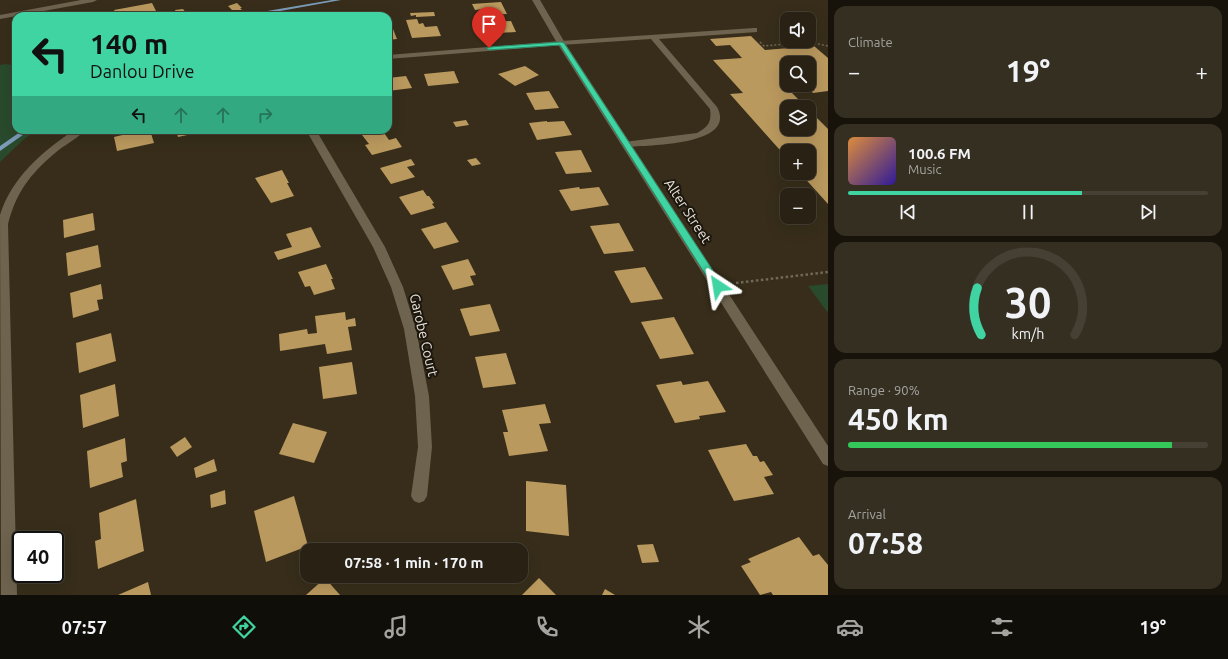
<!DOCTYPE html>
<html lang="en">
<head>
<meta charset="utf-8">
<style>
	:root { --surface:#292214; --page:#352f22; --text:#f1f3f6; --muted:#a5a4a0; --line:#453f34; --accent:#3fd4a2 }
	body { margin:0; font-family:Ubuntu,sans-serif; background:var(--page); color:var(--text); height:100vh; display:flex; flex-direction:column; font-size:15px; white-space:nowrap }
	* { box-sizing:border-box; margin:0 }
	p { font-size:13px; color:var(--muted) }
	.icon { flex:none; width:22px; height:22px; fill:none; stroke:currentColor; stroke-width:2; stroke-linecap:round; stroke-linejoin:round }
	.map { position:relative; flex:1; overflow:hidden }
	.details { display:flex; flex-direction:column; gap:6px; padding:6px; background:#17130b; width:400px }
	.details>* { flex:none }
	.guide { position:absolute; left:12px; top:12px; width:380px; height:122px; border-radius:12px; box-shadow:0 4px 16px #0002,0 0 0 1px var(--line); background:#3fd4a2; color:#111; overflow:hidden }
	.fabs { position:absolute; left:780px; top:12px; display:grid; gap:8px }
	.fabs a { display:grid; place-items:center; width:36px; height:36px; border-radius:8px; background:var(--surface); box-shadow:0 4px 16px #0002,0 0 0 1px var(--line); font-size:20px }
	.speed { position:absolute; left:12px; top:531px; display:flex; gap:8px; font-size:20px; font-weight:700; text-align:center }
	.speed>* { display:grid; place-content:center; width:52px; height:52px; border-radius:50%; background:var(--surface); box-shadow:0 4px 16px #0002,0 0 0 1px var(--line); line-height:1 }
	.speed .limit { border:2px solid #111; border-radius:6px; background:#fff; color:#111 }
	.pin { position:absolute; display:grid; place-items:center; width:34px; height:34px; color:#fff; margin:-41px -17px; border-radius:50% 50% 50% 0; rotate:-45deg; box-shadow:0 0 4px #0007 }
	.pin .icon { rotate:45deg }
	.me { position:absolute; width:44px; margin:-22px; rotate:327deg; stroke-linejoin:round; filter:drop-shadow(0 0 3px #0008) }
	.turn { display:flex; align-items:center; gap:14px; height:84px; padding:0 12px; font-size:18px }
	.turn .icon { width:52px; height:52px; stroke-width:2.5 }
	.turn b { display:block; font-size:28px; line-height:34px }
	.lanes { display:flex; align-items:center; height:38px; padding:0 12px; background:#0003; justify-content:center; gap:20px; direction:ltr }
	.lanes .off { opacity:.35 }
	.big { font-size:30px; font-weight:600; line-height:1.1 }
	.details .widget { flex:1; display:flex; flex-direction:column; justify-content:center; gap:6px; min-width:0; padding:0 14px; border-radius:12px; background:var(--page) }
	.details .dial { align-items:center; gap:0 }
	.dial svg { height:104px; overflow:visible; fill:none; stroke:var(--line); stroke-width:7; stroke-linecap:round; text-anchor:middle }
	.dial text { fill:var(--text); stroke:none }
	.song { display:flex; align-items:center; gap:12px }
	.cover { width:48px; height:48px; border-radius:6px; background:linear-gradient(135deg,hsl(30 70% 55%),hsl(250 70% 35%)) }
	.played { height:4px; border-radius:2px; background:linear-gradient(90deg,var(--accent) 65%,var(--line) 65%) }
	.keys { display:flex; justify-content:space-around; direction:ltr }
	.heat { display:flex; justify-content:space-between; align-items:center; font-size:22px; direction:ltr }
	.charge { height:6px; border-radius:3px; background:linear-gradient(90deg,#34c759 90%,var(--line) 0) }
	.trip { position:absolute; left:300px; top:543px; width:228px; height:40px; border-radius:12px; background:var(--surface); box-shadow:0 4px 16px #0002,0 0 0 1px var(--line); font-weight:600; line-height:40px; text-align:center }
	.tab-bar { display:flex; height:64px; justify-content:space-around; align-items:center; background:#100e08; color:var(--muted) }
	.tab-bar .icon { width:28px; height:28px }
	.tab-bar .selected { color:var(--accent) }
	.tab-bar b { font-size:18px; color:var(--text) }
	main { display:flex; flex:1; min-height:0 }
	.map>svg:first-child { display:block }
	.green { fill:#294a2c }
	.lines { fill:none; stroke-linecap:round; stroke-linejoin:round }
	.stream { fill:#7b9bb7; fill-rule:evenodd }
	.building { fill:#ba995e }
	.path-far1 { stroke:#716858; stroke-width:1.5; stroke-dasharray:2 2; stroke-linecap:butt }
	.path { stroke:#716858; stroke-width:2.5; stroke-dasharray:2.5 2.5; stroke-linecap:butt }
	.service { fill:#6e634e; fill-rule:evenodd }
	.minor { fill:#6e634e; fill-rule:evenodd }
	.tertiary { fill:#6e634e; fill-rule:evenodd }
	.route { fill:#3fd4a2; stroke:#298a69 }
	.labels { text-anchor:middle; stroke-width:4; stroke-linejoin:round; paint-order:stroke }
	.street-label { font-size:14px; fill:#eae3d7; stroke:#1b160e }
</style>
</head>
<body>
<main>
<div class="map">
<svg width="828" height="595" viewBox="0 0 828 595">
	<rect width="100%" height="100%" fill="#372d1a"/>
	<!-- green -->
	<g class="green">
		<polygon points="6,64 16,66 16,130 37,130 23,140 0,162 0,65"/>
		<polygon points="828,284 828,313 808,286"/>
	</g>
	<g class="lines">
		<!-- stream -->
		<g class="stream">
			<polygon points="332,0 341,0 252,16 242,16 244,15"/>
			<polygon points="23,130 30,130 0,151 0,146"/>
		</g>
	</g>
	<!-- building -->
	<g class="building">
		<polygon points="501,2 507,14 487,15 484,9 475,10 472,4"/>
		<polygon points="152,3 156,11 130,16 117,16 114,10"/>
		<polygon points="237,3 242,8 240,8 242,10 232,10 228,6"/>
		<polygon points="183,9 186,13 177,15 175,10"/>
		<polygon points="434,12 435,16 416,17 416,15 411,16 410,13"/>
		<polygon points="417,19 419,24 423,23 425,27 437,26 441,36 412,38 406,20"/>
		<polygon points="511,21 516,32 498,33 493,22"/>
		<polygon points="393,29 397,39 388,40 388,30"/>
		<polygon points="751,36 765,50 814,46 828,58 828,91 813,93 805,85 809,85 809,63 787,63 787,84 783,84 806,107 787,107 787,129 809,129 809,110 828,129 828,204 800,173 809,173 809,151 787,151 787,158 730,94 743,93 713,60 742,58 730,45 716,46 710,39"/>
		<polygon points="525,66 539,75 515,86 498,74"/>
		<polygon points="454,71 459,83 428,86 424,74"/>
		<polygon points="406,76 412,88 388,91 388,78"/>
		<polygon points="549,91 559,108 535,110 526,93"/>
		<polygon points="466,120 469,125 456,127 453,122"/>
		<polygon points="547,121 547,122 564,121 572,135 537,140 529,123"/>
		<polygon points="143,130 150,130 154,143 117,151 114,137"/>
		<polygon points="176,130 206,130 206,131 178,137"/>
		<polygon points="382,130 389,140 396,138 402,147 372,155 365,145 369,144 362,135"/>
		<polygon points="581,150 592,172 566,174 555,152"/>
		<polygon points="476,158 481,164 472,166 467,160"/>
		<polygon points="411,159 415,165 407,167 415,177 391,184 380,168"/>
		<polygon points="282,170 289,183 287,183 294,196 271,203 255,178"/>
		<polygon points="579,187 580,189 599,187 609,205 571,211 559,190"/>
		<polygon points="423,190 427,196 429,196 434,203 432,204 435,208 411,215 399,197"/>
		<polygon points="93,213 95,230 64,238 63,220"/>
		<polygon points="446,222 459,242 434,249 421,229"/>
		<polygon points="619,223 634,251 604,254 590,226"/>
		<polygon points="311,227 321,247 278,260 274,252 292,247 286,234"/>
		<polygon points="98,245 101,267 68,276 66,253"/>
		<polygon points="468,259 476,275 470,276 474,285 453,290 441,266"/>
		<polygon points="326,264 333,279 331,279 335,289 314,295 310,286 305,287 298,272"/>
		<polygon points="645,267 663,299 631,303 614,271"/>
		<polygon points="101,284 103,299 97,300 99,310 73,318 70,293"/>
		<polygon points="490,304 500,331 470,336 460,309"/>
		<polygon points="345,312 346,320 355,318 356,326 348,327 352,350 327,354 325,344 280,351 279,334 307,329 308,334 317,333 315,316"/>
		<polygon points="674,317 694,354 660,359 641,322"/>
		<polygon points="111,333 116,361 79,373 76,343"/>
		<polygon points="506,353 516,384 483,388 475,357"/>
		<polygon points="352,362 357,394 323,399 319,367"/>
		<polygon points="681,381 683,385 708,381 726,412 699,416 700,419 675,423 656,385"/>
		<polygon points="115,384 119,416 83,428 80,395"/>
		<polygon points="545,404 551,423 539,424 548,451 509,456 503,432 508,432 502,410"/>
		<polygon points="293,423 327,432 314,463 279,454"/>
		<polygon points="185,437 192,447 177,457 170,447"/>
		<polygon points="125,438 127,461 121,463 123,477 90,488 87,451"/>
		<polygon points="746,444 753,456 757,456 760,462 764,461 773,475 764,477 774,494 734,501 708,450"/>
		<polygon points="214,459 217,471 196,478 194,468"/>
		<polygon points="526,481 566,485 569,536 526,531"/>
		<polygon points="225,490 226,504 211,508 210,495"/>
		<polygon points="294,496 308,546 266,562 254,511"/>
		<polygon points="136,499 144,551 98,569 95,541 101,539 99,513"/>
		<polygon points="799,537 813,556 819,554 828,565 828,595 773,595 771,592 760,595 741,566 751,562 748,559"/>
		<polygon points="653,544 659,562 642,563 637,545"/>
		<polygon points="325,578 340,595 306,595"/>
		<polygon points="539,578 556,595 522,595"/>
		<polygon points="148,582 151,595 118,595"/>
		<polygon points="605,589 615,595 602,595"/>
	</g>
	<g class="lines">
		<!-- path-far1 -->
		<polyline class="path-far1" points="760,42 764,46 809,42 828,46"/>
		<!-- path -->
		<polyline class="path" points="736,283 828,272"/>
		<!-- service -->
		<path class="service" d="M754,28H757V32L659,39L717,107C738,146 647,145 627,147L624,146L622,144L624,142L697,133C708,127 712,122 710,109L651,39L561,45L557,43L561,41Z"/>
		<!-- minor -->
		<g class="minor">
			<polygon points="81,0 97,0 93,2 0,19 0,15"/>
			<polygon points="561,41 564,41 564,45 388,59 388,55"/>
			<path d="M74,130H85C78,138 68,143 60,149C33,171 17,189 8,224L17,595H1L0,215C12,177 42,152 74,130Z"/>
			<polygon points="306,130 316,130 385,247 403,287 416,329 429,396 432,447 427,496 424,501 419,503 414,501 411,496 418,447 415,396 404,329 391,287 373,247"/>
		</g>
		<!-- tertiary -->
		<polygon class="tertiary" points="532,0 540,0 565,43 828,446 828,466 823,464 557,43"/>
	</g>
	<!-- route -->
	<polygon class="route" points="561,42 564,43 721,283 722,286 721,288 714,288 560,45 489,50 486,48 489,47"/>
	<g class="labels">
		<!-- street labels -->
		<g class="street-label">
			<text transform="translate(688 211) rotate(57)" y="5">Alter Street</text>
			<text transform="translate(424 335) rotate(77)" y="5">Garobe Court</text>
		</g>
	</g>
</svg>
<div class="fabs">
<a><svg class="icon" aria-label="sound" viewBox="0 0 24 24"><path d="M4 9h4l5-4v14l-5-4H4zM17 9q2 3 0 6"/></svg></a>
<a><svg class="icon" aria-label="search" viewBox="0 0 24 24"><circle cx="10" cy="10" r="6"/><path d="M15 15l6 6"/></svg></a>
<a><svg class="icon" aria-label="layers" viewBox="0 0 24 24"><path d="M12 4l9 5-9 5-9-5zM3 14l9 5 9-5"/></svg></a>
<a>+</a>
<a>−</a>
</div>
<div class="speed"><div class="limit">40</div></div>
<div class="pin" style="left:489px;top:48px;background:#d93025"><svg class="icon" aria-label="arrive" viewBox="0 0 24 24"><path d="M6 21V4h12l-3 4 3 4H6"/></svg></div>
<svg class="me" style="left:718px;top:286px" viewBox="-20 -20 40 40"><path d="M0-17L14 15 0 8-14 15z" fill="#3fd4a2" stroke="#fff" stroke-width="4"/></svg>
<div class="trip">07:58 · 1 min · 170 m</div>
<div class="guide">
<div class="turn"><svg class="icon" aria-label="left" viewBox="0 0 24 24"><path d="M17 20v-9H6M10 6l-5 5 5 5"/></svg><div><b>140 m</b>Danlou Drive</div></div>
<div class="lanes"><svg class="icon" aria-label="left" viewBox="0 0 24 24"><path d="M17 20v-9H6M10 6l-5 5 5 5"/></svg><svg class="icon off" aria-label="ahead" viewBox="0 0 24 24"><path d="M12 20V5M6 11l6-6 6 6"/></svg><svg class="icon off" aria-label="ahead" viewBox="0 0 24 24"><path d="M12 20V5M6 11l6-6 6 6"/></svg><svg class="icon off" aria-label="right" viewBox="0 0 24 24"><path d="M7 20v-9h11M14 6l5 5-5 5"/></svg></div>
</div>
</div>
<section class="details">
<div class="widget"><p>Climate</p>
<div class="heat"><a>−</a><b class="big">19°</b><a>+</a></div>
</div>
<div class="widget">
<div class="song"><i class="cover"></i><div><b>100.6 FM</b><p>Music</p></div></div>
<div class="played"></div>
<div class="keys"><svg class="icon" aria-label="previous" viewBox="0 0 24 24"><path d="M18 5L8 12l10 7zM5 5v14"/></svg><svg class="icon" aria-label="pause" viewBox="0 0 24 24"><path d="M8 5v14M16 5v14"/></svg><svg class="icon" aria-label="next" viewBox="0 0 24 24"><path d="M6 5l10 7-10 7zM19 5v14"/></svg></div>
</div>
<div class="widget dial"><svg viewBox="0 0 100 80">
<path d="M14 69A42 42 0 1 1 86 69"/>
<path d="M14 69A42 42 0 0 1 11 33" stroke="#3fd4a2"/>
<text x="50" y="56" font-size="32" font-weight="700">30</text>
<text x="50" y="72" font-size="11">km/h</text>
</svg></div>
<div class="widget"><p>Range · 90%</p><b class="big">450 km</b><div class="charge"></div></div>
<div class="widget"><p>Arrival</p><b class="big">07:58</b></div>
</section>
</main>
<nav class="tab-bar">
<b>07:57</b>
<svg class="icon selected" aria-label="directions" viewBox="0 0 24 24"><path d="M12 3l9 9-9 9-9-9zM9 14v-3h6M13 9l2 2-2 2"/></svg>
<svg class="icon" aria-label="music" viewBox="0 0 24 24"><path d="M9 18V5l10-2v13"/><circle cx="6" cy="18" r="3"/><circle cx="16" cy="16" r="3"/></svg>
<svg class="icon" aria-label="phone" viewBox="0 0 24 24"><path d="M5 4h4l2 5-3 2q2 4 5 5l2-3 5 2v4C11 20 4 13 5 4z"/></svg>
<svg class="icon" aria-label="climate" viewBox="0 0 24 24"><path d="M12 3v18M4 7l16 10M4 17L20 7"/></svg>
<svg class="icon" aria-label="car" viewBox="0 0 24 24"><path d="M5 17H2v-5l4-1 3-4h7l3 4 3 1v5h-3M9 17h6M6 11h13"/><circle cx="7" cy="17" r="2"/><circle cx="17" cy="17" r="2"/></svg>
<svg class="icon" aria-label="filters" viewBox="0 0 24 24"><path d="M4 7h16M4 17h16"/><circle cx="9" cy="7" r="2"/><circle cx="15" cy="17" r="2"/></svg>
<b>19°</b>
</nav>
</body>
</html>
